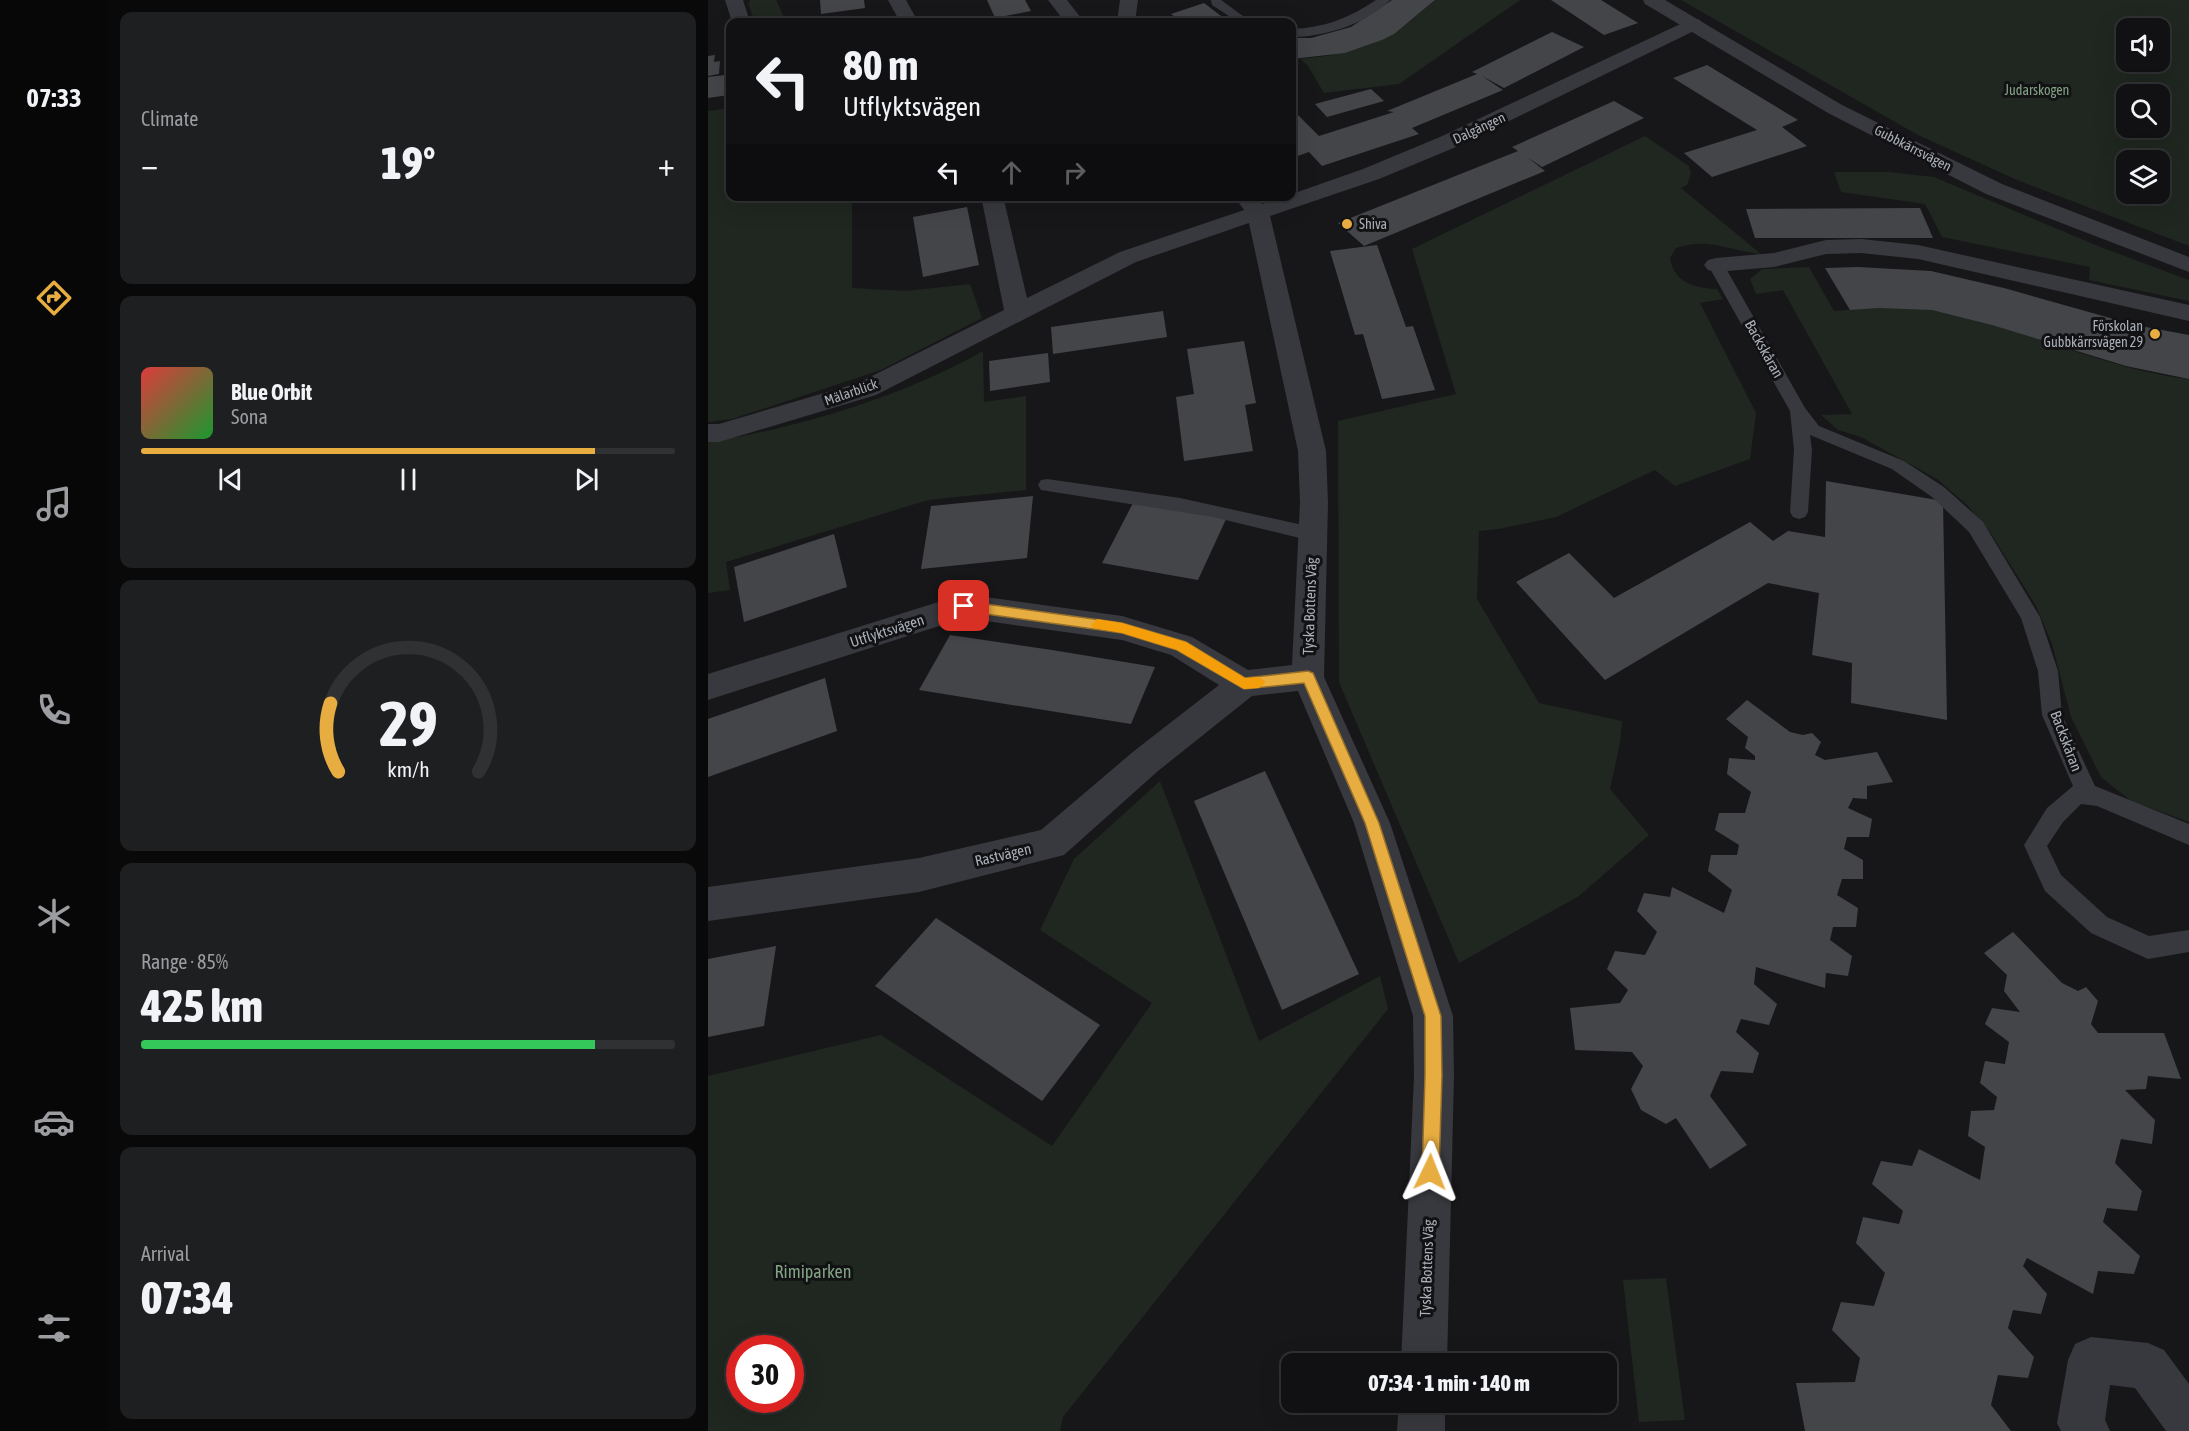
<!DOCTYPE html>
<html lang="en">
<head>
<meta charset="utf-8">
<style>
	:root { --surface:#111113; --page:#1e1f21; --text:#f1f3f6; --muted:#9c9da0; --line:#303133; --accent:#e7ad41 }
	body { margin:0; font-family:"Asap Condensed",sans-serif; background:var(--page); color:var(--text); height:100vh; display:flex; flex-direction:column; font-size:22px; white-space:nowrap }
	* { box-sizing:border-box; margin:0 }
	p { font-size:20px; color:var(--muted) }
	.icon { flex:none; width:33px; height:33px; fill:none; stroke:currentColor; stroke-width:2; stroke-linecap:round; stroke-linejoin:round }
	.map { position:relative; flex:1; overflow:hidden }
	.panel { display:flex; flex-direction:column; gap:12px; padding:12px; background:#09090a; width:600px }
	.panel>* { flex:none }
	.guide { position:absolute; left:18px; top:18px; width:570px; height:183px; border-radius:12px; box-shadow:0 6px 24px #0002,0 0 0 2px var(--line); background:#111113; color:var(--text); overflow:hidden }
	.buttons { position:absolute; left:1408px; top:18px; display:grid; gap:12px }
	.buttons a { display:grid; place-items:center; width:54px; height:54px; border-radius:12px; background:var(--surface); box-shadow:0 6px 24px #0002,0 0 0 2px var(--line); font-size:30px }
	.speed { position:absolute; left:18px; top:1335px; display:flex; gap:12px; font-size:30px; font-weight:700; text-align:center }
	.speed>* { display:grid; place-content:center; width:78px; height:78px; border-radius:50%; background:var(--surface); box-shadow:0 6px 24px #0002,0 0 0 2px var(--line); line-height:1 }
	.speed .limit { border:9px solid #d22; background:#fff; color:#111 }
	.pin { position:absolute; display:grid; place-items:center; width:51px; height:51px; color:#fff; margin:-26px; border-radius:12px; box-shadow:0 3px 9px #0006 }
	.me { position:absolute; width:66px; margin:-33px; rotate:2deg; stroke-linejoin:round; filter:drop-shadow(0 0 4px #0008) }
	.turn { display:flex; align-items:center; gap:21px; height:126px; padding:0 18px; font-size:27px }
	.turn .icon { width:78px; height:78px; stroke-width:2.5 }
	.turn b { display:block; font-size:42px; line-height:51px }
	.lanes { display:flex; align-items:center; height:57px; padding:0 18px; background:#0003; justify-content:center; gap:30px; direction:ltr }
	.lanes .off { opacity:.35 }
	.big { font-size:45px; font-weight:800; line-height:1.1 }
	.panel .tile { flex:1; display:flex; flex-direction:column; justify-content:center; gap:9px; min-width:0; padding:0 21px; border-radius:12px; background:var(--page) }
	.panel .dial { align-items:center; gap:0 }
	.dial svg { height:156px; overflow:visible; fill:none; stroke:var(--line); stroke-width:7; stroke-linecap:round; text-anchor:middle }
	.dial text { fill:var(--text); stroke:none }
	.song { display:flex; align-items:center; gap:18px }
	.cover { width:72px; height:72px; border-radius:9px; background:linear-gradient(135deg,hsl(0 70% 55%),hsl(130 70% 35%)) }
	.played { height:6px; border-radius:3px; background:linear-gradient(90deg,var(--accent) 85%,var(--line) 85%) }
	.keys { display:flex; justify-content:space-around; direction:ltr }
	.heat { display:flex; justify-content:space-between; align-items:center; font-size:33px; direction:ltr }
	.charge { height:9px; border-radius:4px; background:linear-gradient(90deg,#34c759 85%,var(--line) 0) }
	.trip { position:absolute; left:573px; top:1353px; width:336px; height:60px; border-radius:12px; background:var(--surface); box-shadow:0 6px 24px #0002,0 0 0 2px var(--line); font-weight:800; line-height:60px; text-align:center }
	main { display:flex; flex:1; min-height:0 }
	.menu { display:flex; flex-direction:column; width:108px; justify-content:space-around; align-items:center; background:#070708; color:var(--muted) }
	.menu .icon { width:42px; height:42px }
	.menu .current { color:var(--accent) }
	.menu b { font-size:27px; color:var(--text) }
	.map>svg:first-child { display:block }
	.green { fill:#1f2720; fill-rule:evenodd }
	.building { fill:#444549 }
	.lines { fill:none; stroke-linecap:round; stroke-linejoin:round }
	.service { fill:#38393e; fill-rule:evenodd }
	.minor { fill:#38393e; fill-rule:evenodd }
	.tertiary { fill:#38393e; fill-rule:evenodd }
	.route { fill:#e7ad41; stroke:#96702a; stroke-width:1.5 }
	.slow { fill:#f59e0b }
	.poi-dot { fill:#e7ad41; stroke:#121214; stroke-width:2 }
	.labels { text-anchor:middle; stroke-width:6; stroke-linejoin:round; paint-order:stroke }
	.far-park-label { font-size:14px; fill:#82a284; stroke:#121214 }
	.far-street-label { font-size:14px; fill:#aaafb8; stroke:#121214 }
	.far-poi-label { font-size:14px; fill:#aaafb8; stroke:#121214; text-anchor:start }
	.street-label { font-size:15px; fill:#aaafb8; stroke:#121214 }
	.near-park-label { font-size:18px; fill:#82a284; stroke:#121214 }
</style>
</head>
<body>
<main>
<nav class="menu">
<b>07:33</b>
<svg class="icon current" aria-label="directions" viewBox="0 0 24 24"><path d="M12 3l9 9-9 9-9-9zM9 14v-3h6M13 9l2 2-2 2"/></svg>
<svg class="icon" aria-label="music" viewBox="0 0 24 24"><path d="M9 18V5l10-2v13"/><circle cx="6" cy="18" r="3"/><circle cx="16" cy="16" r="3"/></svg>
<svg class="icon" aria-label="phone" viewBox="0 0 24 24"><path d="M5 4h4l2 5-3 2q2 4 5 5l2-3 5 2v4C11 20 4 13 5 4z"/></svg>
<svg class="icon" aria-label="climate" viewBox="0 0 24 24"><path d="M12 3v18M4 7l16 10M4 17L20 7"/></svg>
<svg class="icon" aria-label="car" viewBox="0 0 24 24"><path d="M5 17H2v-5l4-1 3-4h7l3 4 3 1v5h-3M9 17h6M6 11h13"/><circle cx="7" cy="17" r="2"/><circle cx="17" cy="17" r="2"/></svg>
<svg class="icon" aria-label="filters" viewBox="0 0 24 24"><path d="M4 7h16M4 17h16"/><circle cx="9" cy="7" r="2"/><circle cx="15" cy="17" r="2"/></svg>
</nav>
<section class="panel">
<div class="tile"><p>Climate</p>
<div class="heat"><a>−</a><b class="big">19°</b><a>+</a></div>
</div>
<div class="tile">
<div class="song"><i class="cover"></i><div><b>Blue Orbit</b><p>Sona</p></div></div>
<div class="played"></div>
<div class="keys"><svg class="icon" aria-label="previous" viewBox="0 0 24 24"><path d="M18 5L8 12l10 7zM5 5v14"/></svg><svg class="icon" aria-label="pause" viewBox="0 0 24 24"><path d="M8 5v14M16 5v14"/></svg><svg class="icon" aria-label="next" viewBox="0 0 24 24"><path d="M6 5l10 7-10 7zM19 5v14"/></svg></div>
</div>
<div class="tile dial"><svg viewBox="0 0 100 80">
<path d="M14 69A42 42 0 1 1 86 69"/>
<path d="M14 69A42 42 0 0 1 10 34" stroke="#e7ad41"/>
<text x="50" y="56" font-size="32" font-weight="700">29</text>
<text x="50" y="72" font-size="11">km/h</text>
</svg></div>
<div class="tile"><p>Range · 85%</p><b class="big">425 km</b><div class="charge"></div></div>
<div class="tile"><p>Arrival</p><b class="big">07:34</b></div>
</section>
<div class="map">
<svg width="1481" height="1431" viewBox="0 0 1481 1431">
	<rect width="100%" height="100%" fill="#171719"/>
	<!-- green -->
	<g class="green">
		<polygon points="43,0 68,0 77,19 84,22 47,22 40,3"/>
		<path d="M727,0H812L691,84L616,93L600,66L592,59C653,53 681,42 727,0Z"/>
		<path d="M973,0H1481V246L1309,180L1210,135ZM1452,28V62H1419V28ZM1452,94V128H1419V94ZM1452,160V194H1419V160Z"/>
		<polygon points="22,108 22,196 144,197 144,288 198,291 262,284 274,318 173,370 24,419 0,422 0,111"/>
		<path d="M937,136L981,166L983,173L979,185L973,188L1053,254C1021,251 1001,237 968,248L962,258C966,283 987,288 1009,289L1015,299L992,303L1048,413L1042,459L967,486L947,470L848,517L791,529L771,531L769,599L831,703L914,721L912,743L902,789L941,835L871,896L751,963L631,682L630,421L748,394L704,249Z"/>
		<polygon points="1126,172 1180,172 1226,177 1390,246 1481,280 1481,301 1381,280 1382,267 1234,237 1217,204 1133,192"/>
		<path d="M1101,267L1126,311C1158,309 1191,305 1223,310C1311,324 1392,369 1481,379V822L1423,801L1393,777L1363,717L1344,644L1328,606L1282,532L1258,504L1229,479L1153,437L1130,430L1113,415L1144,414L1075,290L1048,294L1042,279L1054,269Z"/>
		<path d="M275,351L276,402L318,396V490L220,500L18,562L22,590L0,593V442C91,428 196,396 275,351Z"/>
		<path d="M452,781L551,1041L672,976L680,1009L355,1417L352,1431H0V1076L173,1035L344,1146L444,1003L332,930L366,859ZM82,1348V1400H32V1348Z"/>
		<polygon points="958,1278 977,1420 931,1422 915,1280"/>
	</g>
	<!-- building -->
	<g class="building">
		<polygon points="112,0 156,0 157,8 113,14"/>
		<polygon points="279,0 317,0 323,11 287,18"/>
		<polygon points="684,0 727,0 686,34 674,40 637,53 584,59 584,38 603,38 643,27"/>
		<polygon points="843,0 893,0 930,23 896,35"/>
		<polygon points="496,3 521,22 473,22 463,14"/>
		<polygon points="844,32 876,47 796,88 774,76 795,90 704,128 711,134 614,166 601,152 584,158 584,109 611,136 686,112 679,111 769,74 764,72"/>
		<polygon points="7,55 6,62 12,61 11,74 0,76 0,56"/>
		<polygon points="999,65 1090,120 1074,127 1099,146 1004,177 976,153 1049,130 965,78"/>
		<polygon points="17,75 17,81 22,80 21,95 0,98 0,77"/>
		<polygon points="663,89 676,101 619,117 607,104"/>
		<polygon points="906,101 936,118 834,167 819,157 837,171 656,246 630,223 810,151 804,147"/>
		<polygon points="259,207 271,265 215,277 205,217"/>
		<polygon points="1212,208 1225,238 1047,238 1038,209"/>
		<polygon points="669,245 698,327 705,326 727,390 674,399 655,334 647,335 622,251"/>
		<polygon points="1150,267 1223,271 1296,288 1427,325 1481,335 1481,379 1418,366 1284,325 1224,310 1171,308 1142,310 1117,268"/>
		<polygon points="455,311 459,337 345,354 343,327"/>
		<polygon points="536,341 548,403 537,405 545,451 476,461 468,397 486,394 479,349"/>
		<polygon points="340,353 342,382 282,391 281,361"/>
		<polygon points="1118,481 1235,501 1239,720 1143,703 1144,663 1104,655 1111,593 1060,583 897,680 808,582 861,553 906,598 1042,522 1065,541 1080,531 1117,537"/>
		<polygon points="325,496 319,558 213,569 223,506"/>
		<polygon points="426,501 519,517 490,580 394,563"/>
		<polygon points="126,534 139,587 36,622 26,567"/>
		<polygon points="242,635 344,650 447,667 423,724 211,690"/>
		<polygon points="117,678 129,731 0,777 0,719"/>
		<polygon points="1039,700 1082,732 1095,735 1104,733 1113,742 1107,755 1117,760 1169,752 1185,782 1159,786 1159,799 1145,798 1140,808 1164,819 1161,837 1139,837 1136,849 1155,860 1155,879 1134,879 1129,895 1150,908 1148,927 1125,927 1122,940 1144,956 1140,976 1118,973 1117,988 1048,967 1046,984 1069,1004 1061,1025 1033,1019 1028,1032 1051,1053 1045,1073 1013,1071 1002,1096 1039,1145 1002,1169 968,1118 958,1124 933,1110 923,1089 935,1066 924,1052 867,1050 862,1008 912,1003 920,990 899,969 907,951 937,955 949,932 929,911 936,893 962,897 964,887 1016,913 1024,890 1000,871 1003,855 1029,855 1031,845 1007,830 1011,813 1037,813 1043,792 1019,774 1021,758 1047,760 1047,756 1037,748 1040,737 1018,719"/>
		<polygon points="557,771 651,974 574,1010 486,801"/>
		<polygon points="228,918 392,1025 334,1101 167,986"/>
		<polygon points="1305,932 1354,983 1370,991 1378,987 1390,1001 1383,1024 1390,1033 1456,1033 1473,1079 1440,1076 1438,1089 1417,1090 1447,1120 1444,1144 1413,1139 1407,1163 1434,1191 1429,1211 1399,1208 1395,1222 1432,1256 1426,1274 1390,1271 1385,1294 1319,1258 1315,1266 1339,1294 1333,1314 1305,1310 1300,1328 1326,1357 1320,1378 1290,1375 1283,1405 1303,1431 1097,1431 1088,1383 1147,1382 1152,1358 1124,1330 1133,1302 1166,1306 1177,1273 1148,1243 1155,1217 1191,1224 1195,1211 1164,1184 1173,1161 1204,1166 1211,1149 1272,1180 1277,1147 1260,1136 1263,1111 1286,1110 1289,1097 1272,1083 1277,1061 1297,1064 1301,1042 1277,1024 1284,1008 1312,1012 1296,991 1299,975 1276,953"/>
		<polygon points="68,946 56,1026 0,1037 0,959"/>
	</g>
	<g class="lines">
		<!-- service -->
		<g class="service">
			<polygon points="503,0 513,0 543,22 530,22 504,5"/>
			<path d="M668,0H682C659,24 616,37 584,37V29C615,28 642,18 668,0Z"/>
			<polygon points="1008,260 1016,265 1097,408 1111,426 1196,461 1236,487 1275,522 1332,617 1350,671 1354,715 1387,786 1481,824 1481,845 1389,806 1373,804 1355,822 1339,846 1353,875 1399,917 1441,936 1481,930 1481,952 1440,959 1383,933 1337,891 1316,845 1339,808 1365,786 1334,715 1330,671 1313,618 1261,532 1224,497 1184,469 1102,435 1104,450 1100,512 1097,517 1091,519 1085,517 1082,512 1086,450 1082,411 1000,265"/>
			<polygon points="339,479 472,498 604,527 611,529 613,534 611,539 604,541 505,517 333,490 330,485 333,480"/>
		</g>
		<!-- minor -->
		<g class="minor">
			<polygon points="17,0 35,0 42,22 24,22"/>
			<polygon points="180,0 198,0 210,22 192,22"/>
			<polygon points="340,0 359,0 376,22 357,22"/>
			<polygon points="412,0 430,0 427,22 409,22"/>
			<polygon points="985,18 992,20 995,24 992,28 748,147 671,179 562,216 618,451 620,503 616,677 682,823 745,1016 746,1076 739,1364 693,1364 706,1076 705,1016 646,823 590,691 544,696 450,771 356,855 211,892 0,921 0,887 211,858 333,830 426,751 511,685 463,655 414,640 256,618 0,700 0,674 256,594 414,616 484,637 540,670 584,665 592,503 590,451 541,223 428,262 168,395 11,442 0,442 0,424 11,424 150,383 296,310 273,196 295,196 319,298 412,252 536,210 526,196 549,196 554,204 575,196 584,196 584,194 655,169 732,137"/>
			<polygon points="1153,239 1210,245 1481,305 1481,321 1210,259 1153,253 1118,254 1066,267 1008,272 1000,270 996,265 1000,260 1008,258 1066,253 1118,240"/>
			<polygon points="1383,1337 1440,1343 1456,1350 1481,1384 1481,1431 1458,1431 1427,1388 1402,1385 1397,1420 1402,1431 1353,1431 1349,1423 1360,1360 1367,1344"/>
			<polygon points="691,1402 737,1402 737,1431 689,1431"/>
		</g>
		<!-- tertiary -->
		<polygon class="tertiary" points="935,0 957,0 1134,105 1294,184 1481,257 1481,272 1278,194 1120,113 937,4"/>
	</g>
	<!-- route -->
	<polygon class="route" points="256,601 414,623 478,642 537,678 600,671 605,673 671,823 733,1016 734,1076 731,1172 728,1178 722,1180 716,1178 714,1172 717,1076 717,1016 657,823 596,683 536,689 469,650 414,633 256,611 250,606"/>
	<!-- slow -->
	<polygon class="slow" points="389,619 414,623 478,642 537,678 551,677 558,682 551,688 536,689 469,650 414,633 385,628 383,625"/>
	<!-- markers -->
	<g class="poi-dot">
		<circle cx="639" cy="224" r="6"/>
		<circle cx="1447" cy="334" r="6"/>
	</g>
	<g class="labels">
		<!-- far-park labels -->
		<g class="far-park-label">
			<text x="1329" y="95">Judarskogen</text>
		</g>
		<!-- far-street labels -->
		<g class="far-street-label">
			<text transform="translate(771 128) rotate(-25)" y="5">Dalgången</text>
			<text transform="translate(1205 148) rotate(27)" y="5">Gubbkärrsvägen</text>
			<text transform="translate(143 392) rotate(-19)" y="5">Mälarblick</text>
		</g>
		<!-- far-poi labels -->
		<g class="far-poi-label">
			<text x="651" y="229">Shiva</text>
			<text x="1435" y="331" text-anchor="end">Förskolan<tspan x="1435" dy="16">Gubbkärrsvägen 29</tspan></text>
		</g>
		<!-- street labels -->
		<g class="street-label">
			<text transform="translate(1056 349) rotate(61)" y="5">Backskåran</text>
			<text transform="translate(602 606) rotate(-88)" y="5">Tyska Bottens Väg</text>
			<text transform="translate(179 631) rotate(-18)" y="5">Utflyktsvägen</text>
			<text transform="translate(1358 741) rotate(69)" y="5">Backskåran</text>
			<text transform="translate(295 855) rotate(-13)" y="5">Rastvägen</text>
			<text transform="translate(719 1268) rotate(-88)" y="5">Tyska Bottens Väg</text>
		</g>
		<!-- near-park labels -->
		<g class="near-park-label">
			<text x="105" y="1278">Rimiparken</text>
		</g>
	</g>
</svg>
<div class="buttons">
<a><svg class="icon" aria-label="sound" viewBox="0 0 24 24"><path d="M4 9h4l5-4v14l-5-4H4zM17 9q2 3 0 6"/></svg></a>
<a><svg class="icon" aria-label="search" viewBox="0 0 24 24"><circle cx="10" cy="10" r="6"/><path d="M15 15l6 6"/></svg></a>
<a><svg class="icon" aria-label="layers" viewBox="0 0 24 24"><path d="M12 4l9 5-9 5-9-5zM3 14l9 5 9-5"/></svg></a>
</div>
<div class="speed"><div class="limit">30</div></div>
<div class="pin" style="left:256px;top:606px;background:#d93025"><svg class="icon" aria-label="arrive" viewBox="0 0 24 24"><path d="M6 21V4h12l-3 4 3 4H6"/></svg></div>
<svg class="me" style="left:722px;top:1172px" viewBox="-20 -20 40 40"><path d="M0-17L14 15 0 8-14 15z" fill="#e7ad41" stroke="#fff" stroke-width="4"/></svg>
<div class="trip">07:34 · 1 min · 140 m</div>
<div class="guide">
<div class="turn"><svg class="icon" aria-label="left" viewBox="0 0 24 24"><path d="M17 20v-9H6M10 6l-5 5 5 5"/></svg><div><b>80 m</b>Utflyktsvägen</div></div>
<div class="lanes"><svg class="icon" aria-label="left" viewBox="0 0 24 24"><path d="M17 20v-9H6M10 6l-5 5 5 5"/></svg><svg class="icon off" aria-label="ahead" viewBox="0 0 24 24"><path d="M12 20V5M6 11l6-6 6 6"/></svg><svg class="icon off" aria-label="right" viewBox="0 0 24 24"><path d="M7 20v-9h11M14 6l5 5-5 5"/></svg></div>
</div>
</div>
</main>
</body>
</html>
